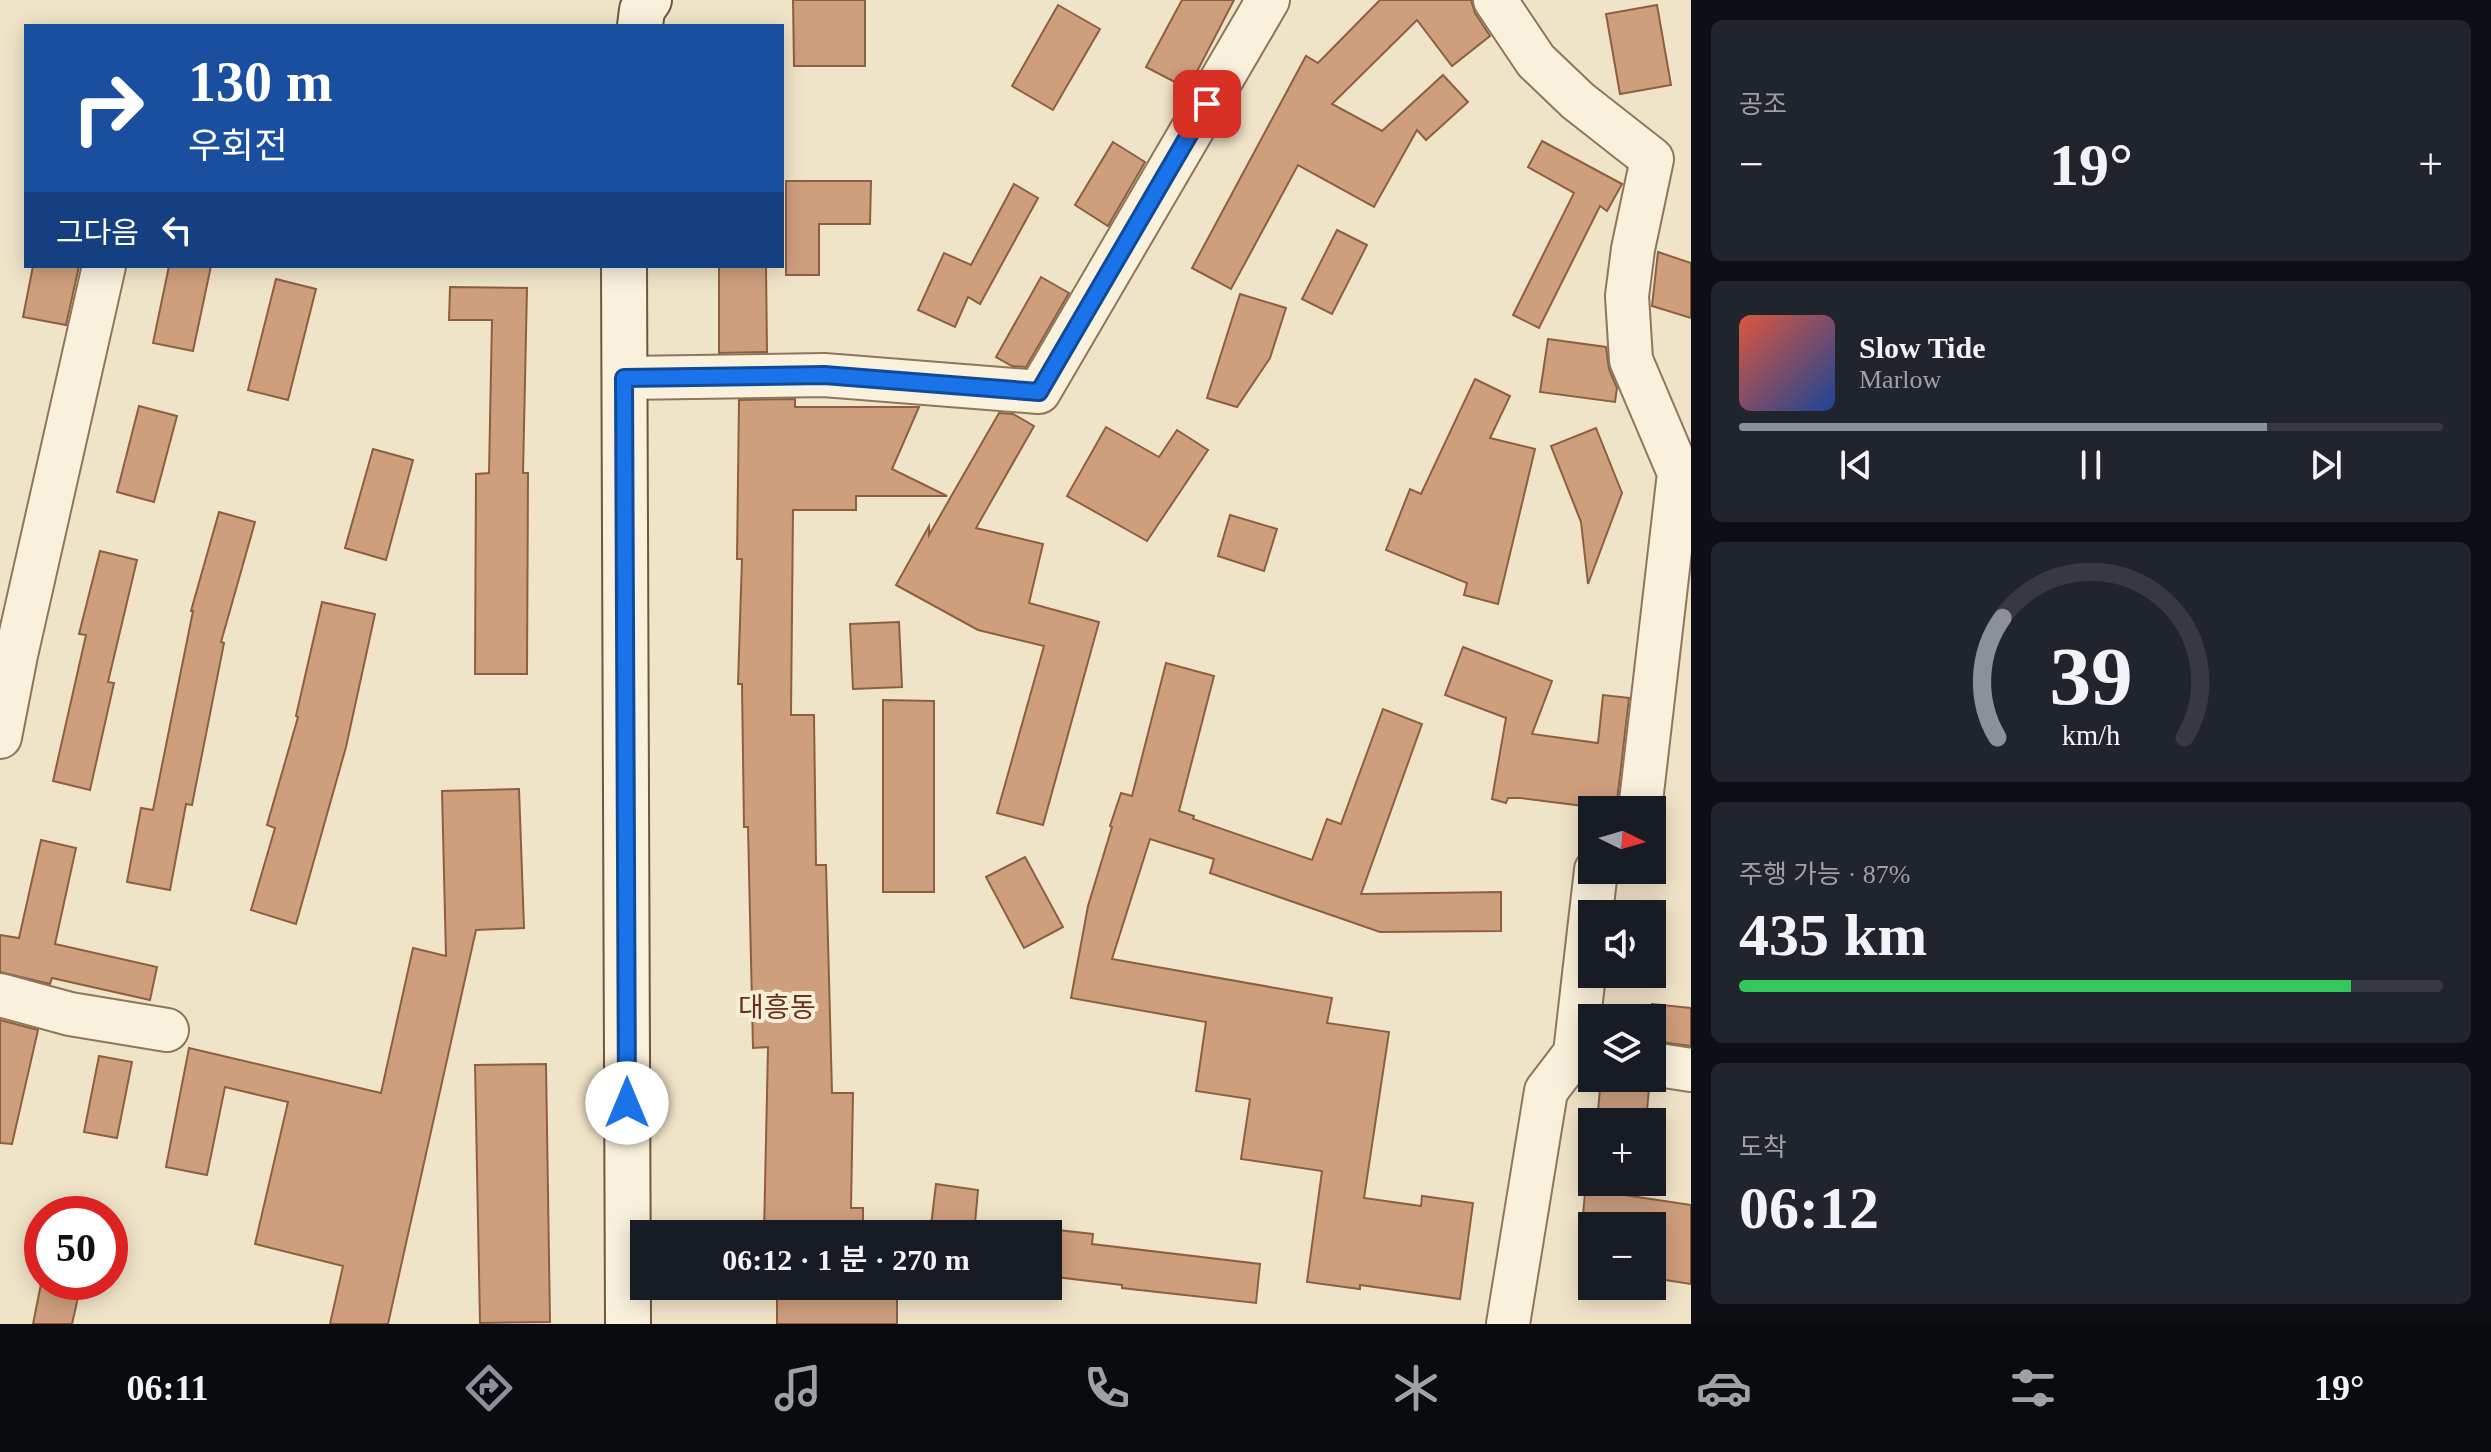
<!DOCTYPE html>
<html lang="ko">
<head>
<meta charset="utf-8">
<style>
	:root { --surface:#171b24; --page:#20242c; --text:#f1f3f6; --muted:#9ea1a6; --line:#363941; --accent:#8c9099 }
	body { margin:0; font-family:"Times New Roman","Noto Sans KR",serif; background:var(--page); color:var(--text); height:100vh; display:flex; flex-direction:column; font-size:30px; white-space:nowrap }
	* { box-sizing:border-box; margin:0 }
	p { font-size:26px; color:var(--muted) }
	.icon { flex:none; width:44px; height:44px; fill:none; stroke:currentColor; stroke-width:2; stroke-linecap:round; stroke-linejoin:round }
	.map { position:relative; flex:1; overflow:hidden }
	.drawer { display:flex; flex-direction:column; gap:20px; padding:20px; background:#0d0f14; width:800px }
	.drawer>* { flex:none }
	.hud { position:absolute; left:24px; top:24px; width:760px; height:244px; border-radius:0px; box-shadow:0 4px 20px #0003; background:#1a4fa0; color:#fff; overflow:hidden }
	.needle { width:52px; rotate:95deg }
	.controls { position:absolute; left:1578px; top:796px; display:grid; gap:16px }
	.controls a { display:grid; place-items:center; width:88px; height:88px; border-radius:0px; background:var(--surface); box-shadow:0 4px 20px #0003; font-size:40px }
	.speed { position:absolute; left:24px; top:1196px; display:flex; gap:16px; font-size:40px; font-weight:700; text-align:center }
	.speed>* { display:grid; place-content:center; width:104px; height:104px; border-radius:50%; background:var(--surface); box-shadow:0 4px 20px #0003; line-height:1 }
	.speed .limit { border:12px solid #d22; background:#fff; color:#111 }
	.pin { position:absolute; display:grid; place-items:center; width:68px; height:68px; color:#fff; margin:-34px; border-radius:16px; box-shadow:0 4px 12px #0006 }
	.me { position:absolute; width:88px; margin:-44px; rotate:0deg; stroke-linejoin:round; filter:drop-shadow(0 0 6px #0008) }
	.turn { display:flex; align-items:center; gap:28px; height:168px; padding:0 32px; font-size:36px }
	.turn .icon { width:104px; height:104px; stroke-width:2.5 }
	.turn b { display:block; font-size:56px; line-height:68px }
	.then { display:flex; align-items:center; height:76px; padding:0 32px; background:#0003; gap:16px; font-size:30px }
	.big { font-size:60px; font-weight:600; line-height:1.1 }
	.drawer .widget { flex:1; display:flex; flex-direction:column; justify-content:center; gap:12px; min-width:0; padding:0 28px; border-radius:12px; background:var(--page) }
	.drawer .dial { align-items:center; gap:0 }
	.dial svg { height:208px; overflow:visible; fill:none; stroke:var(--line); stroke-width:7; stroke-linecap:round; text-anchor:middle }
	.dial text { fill:var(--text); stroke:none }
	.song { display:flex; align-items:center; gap:24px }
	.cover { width:96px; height:96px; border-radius:12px; background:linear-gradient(135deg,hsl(10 70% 55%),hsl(220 70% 35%)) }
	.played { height:8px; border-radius:4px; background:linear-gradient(90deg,var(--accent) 75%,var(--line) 75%) }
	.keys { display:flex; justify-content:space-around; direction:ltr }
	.heat { display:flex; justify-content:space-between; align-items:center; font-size:44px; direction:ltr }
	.charge { height:12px; border-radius:6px; background:linear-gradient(90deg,#34c759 87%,var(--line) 0) }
	.trip { position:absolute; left:630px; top:1220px; width:432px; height:80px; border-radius:0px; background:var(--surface); box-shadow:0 4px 20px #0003; font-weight:600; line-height:80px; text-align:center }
	.tab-bar { display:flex; height:128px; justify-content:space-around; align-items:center; background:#090b0e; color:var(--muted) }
	.tab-bar .icon { width:56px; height:56px }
	.tab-bar .selected { color:var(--accent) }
	.tab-bar b { font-size:36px; color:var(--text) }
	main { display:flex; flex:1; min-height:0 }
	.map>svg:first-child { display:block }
	.building { fill:#cf9f7d; stroke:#8d5f41; stroke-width:2 }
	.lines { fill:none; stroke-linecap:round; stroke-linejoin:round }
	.street-casing { stroke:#8d765c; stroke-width:46 }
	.secondary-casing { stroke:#6f573f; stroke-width:48 }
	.street { stroke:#faf1dc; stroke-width:42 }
	.secondary { stroke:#faf1dc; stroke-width:44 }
	.route-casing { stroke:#114b97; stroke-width:20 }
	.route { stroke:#1a73e8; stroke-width:14 }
	.labels { text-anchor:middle; stroke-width:8; stroke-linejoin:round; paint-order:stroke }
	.quarter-label { font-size:28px; fill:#6b2e1e; stroke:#f7eed8 }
</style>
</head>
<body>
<main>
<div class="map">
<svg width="1691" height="1324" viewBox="0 0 1691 1324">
	<rect width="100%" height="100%" fill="#f0e4c8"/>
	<!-- building -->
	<g class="building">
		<polygon points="793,0 865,0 865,66 794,66"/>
		<polygon points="1182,0 1234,0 1188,89 1146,67"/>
		<polygon points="1380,0 1471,0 1475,13 1490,36 1452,66 1417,20 1332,104 1382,131 1443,75 1468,102 1426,140 1417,130 1374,207 1298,165 1231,289 1192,268 1306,56 1318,63"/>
		<polygon points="1058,5 1100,29 1053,110 1012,86"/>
		<polygon points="1657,5 1671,85 1620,94 1606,14"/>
		<polygon points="1542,141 1622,184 1607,211 1600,206 1539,328 1513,315 1574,193 1528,167"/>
		<polygon points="1113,142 1145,162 1108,226 1075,205"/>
		<polygon points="786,181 871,181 870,224 819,224 819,275 786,275"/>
		<polygon points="1014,184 1038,198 980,304 968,297 955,327 918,310 944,253 971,265"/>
		<polygon points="1337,230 1367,245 1332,314 1302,299"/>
		<polygon points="1658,252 1691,263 1691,318 1652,306"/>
		<polygon points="33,266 79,266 66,325 23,317"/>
		<polygon points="169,266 211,266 193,351 153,343"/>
		<polygon points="719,266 766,266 767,352 719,353"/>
		<polygon points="1041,277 1069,293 1026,367 1012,366 996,357"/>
		<polygon points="276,279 316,289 288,400 248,390"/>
		<polygon points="450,287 527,288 523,473 528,473 527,674 475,674 476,474 489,473 492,320 449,320"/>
		<polygon points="1240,294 1286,308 1270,358 1237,407 1207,398"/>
		<polygon points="1548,339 1606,347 1609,369 1617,388 1615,402 1540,392"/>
		<polygon points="1475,379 1510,396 1490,438 1535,449 1498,604 1464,595 1467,583 1386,550 1410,489 1421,494"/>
		<polygon points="795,399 795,407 919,407 892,469 947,496 856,496 856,510 793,510 791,715 814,715 816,865 826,865 832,1093 853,1093 851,1208 863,1208 863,1234 764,1234 768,1047 753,1048 748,827 744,827 742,684 738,684 742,559 737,559 739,400"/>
		<polygon points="139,406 177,416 154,502 117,492"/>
		<polygon points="999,413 1013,414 1034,426 976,528 1043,544 1029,603 1099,622 1043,825 997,813 1044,646 978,630 896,585 929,526 929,535"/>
		<polygon points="1106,427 1159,457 1177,430 1208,450 1147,541 1067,496"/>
		<polygon points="1596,428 1622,493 1588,584 1581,522 1551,446"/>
		<polygon points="373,449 413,460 386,560 345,548"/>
		<polygon points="219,512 255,522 221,642 224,643 192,805 186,804 170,890 127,882 141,808 153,810 193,611 191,611"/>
		<polygon points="1230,515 1277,529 1264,571 1218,556"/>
		<polygon points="100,551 137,560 108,682 114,683 90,790 53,781 86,635 79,634"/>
		<polygon points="322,602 375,614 346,747 296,924 251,910 275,828 267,825 298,717 296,716"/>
		<polygon points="899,622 902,687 853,689 850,624"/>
		<polygon points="1463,647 1552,681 1532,734 1598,743 1603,695 1629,698 1616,810 1591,810 1591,807 1521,798 1508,798 1506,803 1492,799 1506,718 1445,695"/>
		<polygon points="1166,663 1214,676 1179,811 1194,816 1193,819 1312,860 1327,819 1341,824 1383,709 1422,724 1361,894 1501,892 1501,931 1380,932 1210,873 1214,859 1150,839 1112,959 1332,998 1327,1023 1389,1032 1364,1198 1421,1206 1422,1196 1473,1203 1460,1299 1360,1285 1360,1289 1307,1282 1322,1171 1241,1159 1250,1099 1196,1091 1206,1022 1071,998 1088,906 1112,827 1110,826 1121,793 1132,796"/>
		<polygon points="883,700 934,701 934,892 883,892"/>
		<polygon points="519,789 524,928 476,930 388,1324 330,1324 343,1266 255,1244 288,1102 225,1087 207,1175 166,1167 189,1048 381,1093 413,948 446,956 442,791"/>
		<polygon points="41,840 76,848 55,944 157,967 150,1000 52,978 50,984 0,972 0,935 19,938"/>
		<polygon points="1025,857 1063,927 1024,948 986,877"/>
		<polygon points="1652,1004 1691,1008 1691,1046 1652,1041"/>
		<polygon points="0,1020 38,1030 12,1144 0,1143"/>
		<polygon points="99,1056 132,1062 117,1138 84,1132"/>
		<polygon points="546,1064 550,1322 480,1323 475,1065"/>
		<polygon points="1601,1078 1633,1078 1638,1083 1649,1088 1646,1122 1597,1122"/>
		<polygon points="1586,1182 1625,1182 1624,1195 1691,1205 1691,1284 1652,1278 1660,1226 1582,1226"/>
		<polygon points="936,1184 978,1190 974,1234 930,1234"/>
		<polygon points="1048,1229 1093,1234 1092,1244 1260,1264 1256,1303 1122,1288 1122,1285 1048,1276"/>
		<polygon points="41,1284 79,1293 72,1324 33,1324"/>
		<rect x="777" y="1286" width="120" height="38"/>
	</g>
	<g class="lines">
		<defs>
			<g id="street">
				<polyline points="1495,0 1536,61 1578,101 1652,159 1633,249 1627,296 1631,360 1679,473 1640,810"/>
				<polyline points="624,378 824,375 1039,392 1268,0"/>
				<polyline points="0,737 16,655 104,266"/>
				<polyline points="0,995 70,1014 167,1030"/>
				<polyline points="1652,1064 1691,1070"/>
				<polyline points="1508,1324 1546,1091 1575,1053 1596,870"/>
			</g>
			<g id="secondary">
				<polyline points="640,26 642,10 649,0"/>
				<polyline points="624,266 628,1324"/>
			</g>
		</defs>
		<!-- street casing -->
		<use href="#street" class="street-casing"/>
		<!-- secondary casing -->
		<use href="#secondary" class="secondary-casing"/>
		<!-- street -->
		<use href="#street" class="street"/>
		<!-- secondary -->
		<use href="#secondary" class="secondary"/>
	</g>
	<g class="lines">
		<defs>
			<polyline id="route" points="627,1103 624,378 824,375 1039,392 1207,104"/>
		</defs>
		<!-- route casing -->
		<use href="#route" class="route-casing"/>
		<!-- route -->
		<use href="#route" class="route"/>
	</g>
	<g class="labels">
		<!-- quarter labels -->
		<g class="quarter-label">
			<text x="777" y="1017">대흥동</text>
		</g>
	</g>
</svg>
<div class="controls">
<a><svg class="needle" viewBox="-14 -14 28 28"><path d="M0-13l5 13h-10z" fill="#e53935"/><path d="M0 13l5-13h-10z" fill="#9ea1a6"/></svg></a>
<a><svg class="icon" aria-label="sound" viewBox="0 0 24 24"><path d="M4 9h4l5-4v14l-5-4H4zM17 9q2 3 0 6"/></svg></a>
<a><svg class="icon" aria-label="layers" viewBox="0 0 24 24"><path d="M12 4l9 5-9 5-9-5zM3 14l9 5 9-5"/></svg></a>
<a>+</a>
<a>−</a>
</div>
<div class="speed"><div class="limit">50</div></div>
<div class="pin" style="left:1207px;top:104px;background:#d93025"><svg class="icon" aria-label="arrive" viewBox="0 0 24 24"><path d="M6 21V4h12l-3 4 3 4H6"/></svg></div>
<svg class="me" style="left:627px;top:1103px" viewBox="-20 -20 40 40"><circle r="19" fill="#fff"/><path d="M0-13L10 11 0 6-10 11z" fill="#1a73e8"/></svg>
<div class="trip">06:12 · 1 분 · 270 m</div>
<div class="hud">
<div class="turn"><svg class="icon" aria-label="right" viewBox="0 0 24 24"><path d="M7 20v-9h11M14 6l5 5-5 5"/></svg><div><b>130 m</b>우회전</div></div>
<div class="then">그다음<svg class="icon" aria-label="left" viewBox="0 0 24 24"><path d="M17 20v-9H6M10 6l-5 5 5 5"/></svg></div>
</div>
</div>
<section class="drawer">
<div class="widget"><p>공조</p>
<div class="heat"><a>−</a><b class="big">19°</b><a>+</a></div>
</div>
<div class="widget">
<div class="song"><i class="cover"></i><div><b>Slow Tide</b><p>Marlow</p></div></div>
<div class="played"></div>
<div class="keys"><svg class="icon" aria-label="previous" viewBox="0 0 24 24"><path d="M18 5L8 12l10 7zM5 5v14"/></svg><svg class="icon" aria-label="pause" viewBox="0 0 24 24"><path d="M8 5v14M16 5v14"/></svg><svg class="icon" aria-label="next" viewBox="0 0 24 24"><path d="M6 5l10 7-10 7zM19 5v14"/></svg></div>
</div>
<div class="widget dial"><svg viewBox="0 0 100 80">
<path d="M14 69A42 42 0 1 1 86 69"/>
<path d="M14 69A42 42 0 0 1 16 23" stroke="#8c9099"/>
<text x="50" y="56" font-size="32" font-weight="700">39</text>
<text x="50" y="72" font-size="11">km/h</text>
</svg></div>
<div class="widget"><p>주행 가능 · 87%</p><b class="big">435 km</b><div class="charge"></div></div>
<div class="widget"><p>도착</p><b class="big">06:12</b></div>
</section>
</main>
<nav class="tab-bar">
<b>06:11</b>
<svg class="icon selected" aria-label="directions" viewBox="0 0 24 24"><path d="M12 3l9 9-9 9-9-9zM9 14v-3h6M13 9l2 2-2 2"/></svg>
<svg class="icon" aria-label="music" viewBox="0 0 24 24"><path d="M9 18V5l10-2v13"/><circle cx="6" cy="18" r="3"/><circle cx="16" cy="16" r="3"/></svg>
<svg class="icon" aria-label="phone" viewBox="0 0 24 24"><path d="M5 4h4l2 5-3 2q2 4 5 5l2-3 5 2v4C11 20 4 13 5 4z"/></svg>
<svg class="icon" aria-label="climate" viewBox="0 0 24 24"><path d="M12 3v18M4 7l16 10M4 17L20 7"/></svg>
<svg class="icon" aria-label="car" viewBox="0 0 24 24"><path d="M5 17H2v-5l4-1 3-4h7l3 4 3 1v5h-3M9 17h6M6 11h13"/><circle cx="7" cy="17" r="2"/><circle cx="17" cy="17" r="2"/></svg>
<svg class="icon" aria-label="filters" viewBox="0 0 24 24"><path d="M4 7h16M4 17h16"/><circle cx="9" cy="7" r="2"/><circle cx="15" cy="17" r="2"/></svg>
<b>19°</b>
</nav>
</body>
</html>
